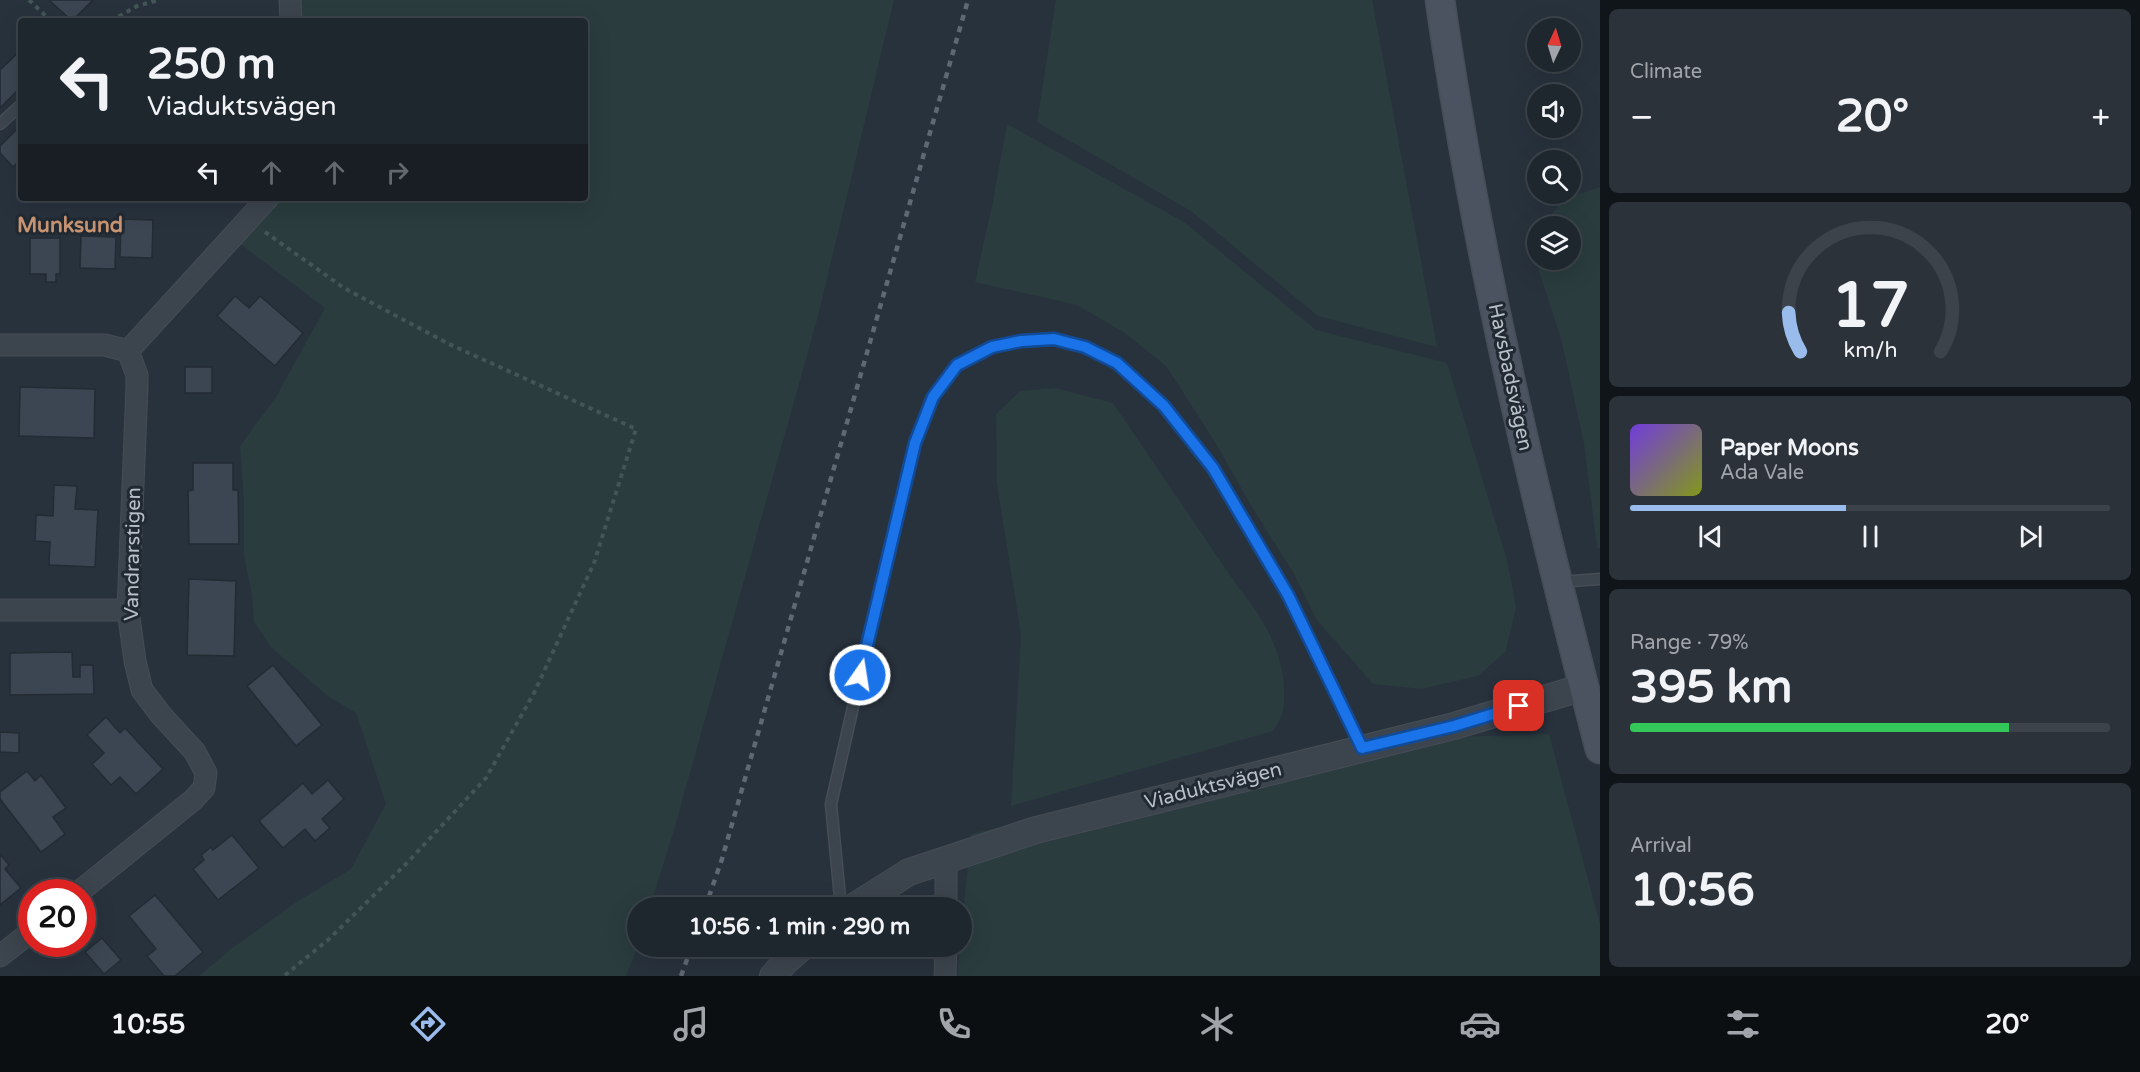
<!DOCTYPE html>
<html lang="en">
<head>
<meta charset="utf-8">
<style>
	:root { --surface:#1e262e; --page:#2b323a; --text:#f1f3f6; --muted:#a1a5aa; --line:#3c434a; --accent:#9abcec }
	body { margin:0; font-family:"Varela Round",sans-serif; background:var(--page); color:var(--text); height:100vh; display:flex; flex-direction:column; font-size:22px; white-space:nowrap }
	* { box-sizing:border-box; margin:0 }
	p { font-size:20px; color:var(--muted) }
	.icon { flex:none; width:33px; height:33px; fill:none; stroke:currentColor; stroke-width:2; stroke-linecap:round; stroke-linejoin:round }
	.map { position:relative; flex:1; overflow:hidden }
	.drawer { display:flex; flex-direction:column; gap:9px; padding:9px; background:#101519; width:540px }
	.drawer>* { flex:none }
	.guide { position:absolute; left:18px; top:18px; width:570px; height:183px; border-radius:6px; box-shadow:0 6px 24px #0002,0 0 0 2px var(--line); background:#1e262e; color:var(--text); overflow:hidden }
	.needle { width:39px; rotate:4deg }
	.fabs { position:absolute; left:1527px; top:18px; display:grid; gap:12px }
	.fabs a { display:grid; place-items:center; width:54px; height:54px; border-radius:50%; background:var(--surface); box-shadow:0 6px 24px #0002,0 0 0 2px var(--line); font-size:30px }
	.speed { position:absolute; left:18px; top:879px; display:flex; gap:12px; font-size:30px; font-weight:700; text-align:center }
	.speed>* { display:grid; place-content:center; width:78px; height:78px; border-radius:50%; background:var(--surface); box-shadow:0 6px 24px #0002,0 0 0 2px var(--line); line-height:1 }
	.speed .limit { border:9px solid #d22; background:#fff; color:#111 }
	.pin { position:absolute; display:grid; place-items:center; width:51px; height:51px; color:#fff; margin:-26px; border-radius:12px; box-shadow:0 3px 9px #0006 }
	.me { position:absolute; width:66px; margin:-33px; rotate:13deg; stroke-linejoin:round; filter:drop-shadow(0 0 4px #0008) }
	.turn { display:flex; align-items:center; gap:21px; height:126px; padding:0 30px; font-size:27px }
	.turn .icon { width:78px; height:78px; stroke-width:2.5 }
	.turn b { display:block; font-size:42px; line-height:51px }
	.lanes { display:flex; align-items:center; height:57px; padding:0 30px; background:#0003; justify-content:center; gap:30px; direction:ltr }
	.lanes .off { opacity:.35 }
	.big { font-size:45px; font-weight:700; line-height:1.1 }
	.drawer .tile { flex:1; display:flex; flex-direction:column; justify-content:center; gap:9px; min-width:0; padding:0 21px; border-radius:9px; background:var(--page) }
	.drawer .dial { align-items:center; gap:0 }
	.dial svg { height:156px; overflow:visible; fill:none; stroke:var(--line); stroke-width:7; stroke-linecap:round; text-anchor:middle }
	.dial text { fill:var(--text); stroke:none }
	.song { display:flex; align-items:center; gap:18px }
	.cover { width:72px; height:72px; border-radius:9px; background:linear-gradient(135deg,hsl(260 70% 55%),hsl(70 70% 35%)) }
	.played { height:6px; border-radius:3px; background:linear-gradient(90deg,var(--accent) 45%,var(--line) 45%) }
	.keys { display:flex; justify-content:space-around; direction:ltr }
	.heat { display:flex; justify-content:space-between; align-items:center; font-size:33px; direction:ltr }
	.charge { height:9px; border-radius:4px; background:linear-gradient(90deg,#34c759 79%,var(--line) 0) }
	.trip { position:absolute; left:627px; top:897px; width:345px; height:60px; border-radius:30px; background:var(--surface); box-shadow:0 6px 24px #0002,0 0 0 2px var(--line); font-weight:700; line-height:60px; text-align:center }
	.tabs { display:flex; height:96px; justify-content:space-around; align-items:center; background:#0c0f12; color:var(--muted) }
	.tabs .icon { width:42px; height:42px }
	.tabs .on { color:var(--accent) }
	.tabs b { font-size:27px; color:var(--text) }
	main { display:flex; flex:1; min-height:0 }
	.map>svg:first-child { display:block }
	.green { fill:#2a3c3e }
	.building { fill:#3b4652; stroke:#232b34; stroke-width:1.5 }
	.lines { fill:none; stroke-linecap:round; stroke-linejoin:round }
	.service-casing { stroke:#454d56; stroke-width:13 }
	.minor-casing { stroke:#454d56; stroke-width:23 }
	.tertiary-casing { stroke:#454d56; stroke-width:28 }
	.secondary-casing { stroke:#454d56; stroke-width:31 }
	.path { stroke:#435556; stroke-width:4; stroke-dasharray:4.5 4.5; stroke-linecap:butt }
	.service { stroke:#3c444d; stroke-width:10 }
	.minor { stroke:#3c444d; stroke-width:21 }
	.tertiary { stroke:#3c444d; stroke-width:26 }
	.secondary { stroke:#4b5360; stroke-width:28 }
	.rail { stroke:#5f6874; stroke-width:4.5; stroke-dasharray:6 6; stroke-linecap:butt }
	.route-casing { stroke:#114b97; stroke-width:15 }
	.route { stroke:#1a73e8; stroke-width:10 }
	.labels { text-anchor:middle; stroke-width:6; stroke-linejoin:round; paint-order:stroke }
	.street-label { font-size:20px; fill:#b8bfc8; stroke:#212932 }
	.neighbourhood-label { font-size:21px; font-weight:bold; fill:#c89573; stroke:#212932 }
</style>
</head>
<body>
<main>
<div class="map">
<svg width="1600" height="976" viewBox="0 0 1600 976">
	<rect width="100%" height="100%" fill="#28323d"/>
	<!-- green -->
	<g class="green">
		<polygon points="295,0 894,0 818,316 674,830 650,907 638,908 638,947 626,976 199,976 231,949 295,903 351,869 386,804 356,713 328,696 272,648 254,622 252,595 244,556 244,500 240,446 276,397 325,308 235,240 265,198 585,198 585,21 295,21"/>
		<polygon points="1056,0 1372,0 1437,347 1318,316 1191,211 1037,122"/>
		<polygon points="1007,124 1184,222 1316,330 1447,363 1507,560 1516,607 1506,651 1478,676 1421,689 1373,684 1316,619 1293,572 1253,509 1215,442 1166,366 1125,333 1077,305 975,282 992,206"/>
		<polygon points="1600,187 1600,549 1597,547 1584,444 1562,342 1538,268 1538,260 1570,260 1570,226 1542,226 1564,199"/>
		<path d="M1055,388L1113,403L1238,587C1266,620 1290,664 1283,710C1282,717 1277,724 1273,731L1011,806L1021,635L997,484L996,414L1020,391Z"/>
		<polygon points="1549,734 1600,924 1600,976 957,976 971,834 1081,807 1420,738"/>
	</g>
	<!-- building -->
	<g class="building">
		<polygon points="49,0 93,0 72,21"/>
		<polygon points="21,50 21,87 0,108 0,70"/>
		<polygon points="21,125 21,159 13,167 0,153 0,146"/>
		<polygon points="121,219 153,220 152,258 120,257"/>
		<polygon points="81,236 116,237 115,269 80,268"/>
		<polygon points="30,238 60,238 60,274 56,274 56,282 46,282 46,274 30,274"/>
		<polygon points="235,296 249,308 260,296 303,333 275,366 217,316"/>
		<rect x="185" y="367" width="27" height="26"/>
		<polygon points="20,387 95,389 94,438 19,436"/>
		<polygon points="193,463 233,463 233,490 238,490 239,544 189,544 188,491 193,490"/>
		<polygon points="54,485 77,486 75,509 98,510 95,567 49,565 50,542 35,541 36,515 53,516"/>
		<polygon points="189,579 236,581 234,656 187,655"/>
		<polygon points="72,652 73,677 80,677 80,665 93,665 94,694 10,695 10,653"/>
		<polygon points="273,665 322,725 296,746 247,686"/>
		<polygon points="106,717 120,733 125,728 163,769 136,794 120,777 111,785 92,764 104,753 87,735"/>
		<polygon points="0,732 19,733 19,753 0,752"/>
		<polygon points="27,771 35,781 41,775 66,808 53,817 65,834 41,852 0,799 0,792"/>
		<polygon points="328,780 344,799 322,819 330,828 315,841 305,829 283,848 259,821 303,783 312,794"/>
		<polygon points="232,835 259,868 218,900 193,869 204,860 201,855 211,847 213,850"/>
		<polygon points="0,854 9,865 5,869 21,888 0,905"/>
		<polygon points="155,895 203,952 175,976 164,976 147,956 156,949 129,916"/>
		<polygon points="102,938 121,960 104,974 85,952"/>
	</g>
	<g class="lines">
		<defs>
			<g id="service">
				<polyline points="0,124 21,105"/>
				<polyline points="1558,582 1600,579"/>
				<polyline points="841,908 831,804 880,588 915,443 933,397 957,365 992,347 1021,341 1054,339 1085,347 1117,363 1164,406 1213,468 1288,595 1362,748"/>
			</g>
			<g id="minor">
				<polyline points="290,0 291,21"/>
				<polyline points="0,345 105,345 128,351 137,375 137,386 128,610 135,661 142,690 161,715 195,752 206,773 204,788 193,800 79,892"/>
				<polyline points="128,351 268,198"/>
				<polyline points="0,610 128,610"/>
				<polyline points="946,908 946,860"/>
				<polyline points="0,956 32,931"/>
				<polyline points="945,976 946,946"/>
			</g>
			<g id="tertiary">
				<polyline points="852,908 909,872 1036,830 1454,726 1584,687"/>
				<polyline points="773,976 785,962 803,946"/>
			</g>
			<path id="secondary" d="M1440,0C1476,253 1536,503 1600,749"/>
		</defs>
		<!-- service casing -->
		<use href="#service" class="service-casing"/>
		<!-- minor casing -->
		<use href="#minor" class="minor-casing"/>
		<!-- tertiary casing -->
		<use href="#tertiary" class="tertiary-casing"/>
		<!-- secondary casing -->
		<use href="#secondary" class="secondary-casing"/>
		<!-- path -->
		<g class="path">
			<polyline points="29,0 51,21"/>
			<polyline points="111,21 137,6 159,0"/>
			<polyline points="265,232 344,288 449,344 636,429 594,563 534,693 486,778 407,863 329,939 284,976"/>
		</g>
		<!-- service -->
		<use href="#service" class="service"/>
		<!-- minor -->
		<use href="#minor" class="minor"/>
		<!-- tertiary -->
		<use href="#tertiary" class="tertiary"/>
		<!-- secondary -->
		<use href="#secondary" class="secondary"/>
		<!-- rail -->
		<g class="rail">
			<polyline points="705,908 722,859 968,0"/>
			<polyline points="681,976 692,946"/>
		</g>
	</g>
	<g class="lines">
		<defs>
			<polyline id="route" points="860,675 915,443 933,397 957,365 992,347 1021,341 1054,339 1085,347 1117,363 1164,406 1213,468 1288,595 1362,748 1454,726 1519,706"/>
		</defs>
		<!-- route casing -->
		<use href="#route" class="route-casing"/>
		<!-- route -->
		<use href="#route" class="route"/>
	</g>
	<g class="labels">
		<!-- street labels -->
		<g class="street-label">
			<text transform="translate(1511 377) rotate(78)" y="7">Havsbadsvägen</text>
			<text transform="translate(132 554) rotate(-89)" y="7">Vandrarstigen</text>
			<text transform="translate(1213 785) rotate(-14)" y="7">Viaduktsvägen</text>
		</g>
		<!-- neighbourhood labels -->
		<g class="neighbourhood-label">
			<text x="70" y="232">Munksund</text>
		</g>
	</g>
</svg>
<div class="fabs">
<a><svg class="needle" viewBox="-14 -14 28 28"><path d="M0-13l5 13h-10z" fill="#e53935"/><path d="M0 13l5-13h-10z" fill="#a1a5aa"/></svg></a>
<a><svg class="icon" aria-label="sound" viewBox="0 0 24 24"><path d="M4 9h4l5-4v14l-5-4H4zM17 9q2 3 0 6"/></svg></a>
<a><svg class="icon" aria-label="search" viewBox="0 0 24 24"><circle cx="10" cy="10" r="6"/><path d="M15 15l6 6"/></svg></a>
<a><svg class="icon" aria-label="layers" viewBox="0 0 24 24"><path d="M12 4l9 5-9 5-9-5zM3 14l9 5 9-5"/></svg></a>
</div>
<div class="speed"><div class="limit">20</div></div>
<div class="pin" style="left:1519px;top:706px;background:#d93025"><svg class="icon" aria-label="arrive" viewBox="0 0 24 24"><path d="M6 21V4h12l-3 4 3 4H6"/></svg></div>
<svg class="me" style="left:860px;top:675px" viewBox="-20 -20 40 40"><circle r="17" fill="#1a73e8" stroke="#fff" stroke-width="3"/><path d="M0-11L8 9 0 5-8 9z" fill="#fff"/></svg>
<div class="trip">10:56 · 1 min · 290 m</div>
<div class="guide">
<div class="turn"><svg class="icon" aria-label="left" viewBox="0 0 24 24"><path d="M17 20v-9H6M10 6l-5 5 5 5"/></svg><div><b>250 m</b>Viaduktsvägen</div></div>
<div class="lanes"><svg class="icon" aria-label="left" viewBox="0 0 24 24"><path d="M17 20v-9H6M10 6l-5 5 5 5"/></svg><svg class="icon off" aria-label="ahead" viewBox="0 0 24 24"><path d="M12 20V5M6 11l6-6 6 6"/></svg><svg class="icon off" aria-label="ahead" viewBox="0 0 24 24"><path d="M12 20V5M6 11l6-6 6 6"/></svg><svg class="icon off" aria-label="right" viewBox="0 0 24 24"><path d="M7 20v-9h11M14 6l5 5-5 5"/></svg></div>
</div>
</div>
<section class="drawer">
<div class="tile"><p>Climate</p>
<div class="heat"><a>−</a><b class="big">20°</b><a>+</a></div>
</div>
<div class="tile dial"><svg viewBox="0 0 100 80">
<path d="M14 69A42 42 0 1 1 86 69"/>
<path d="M14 69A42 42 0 0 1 8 49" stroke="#9abcec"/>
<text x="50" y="56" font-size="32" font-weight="700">17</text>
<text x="50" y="72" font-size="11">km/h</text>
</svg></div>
<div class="tile">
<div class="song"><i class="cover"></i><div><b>Paper Moons</b><p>Ada Vale</p></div></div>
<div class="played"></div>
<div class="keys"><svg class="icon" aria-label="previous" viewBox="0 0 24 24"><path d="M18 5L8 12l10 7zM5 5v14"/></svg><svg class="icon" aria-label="pause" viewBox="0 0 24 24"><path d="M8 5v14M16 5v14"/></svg><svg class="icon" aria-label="next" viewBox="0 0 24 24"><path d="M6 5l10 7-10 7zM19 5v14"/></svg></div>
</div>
<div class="tile"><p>Range · 79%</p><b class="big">395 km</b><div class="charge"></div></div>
<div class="tile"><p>Arrival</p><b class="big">10:56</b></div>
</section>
</main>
<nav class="tabs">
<b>10:55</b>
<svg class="icon on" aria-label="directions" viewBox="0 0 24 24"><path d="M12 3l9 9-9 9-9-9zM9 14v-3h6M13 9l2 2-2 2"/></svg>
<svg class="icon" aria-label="music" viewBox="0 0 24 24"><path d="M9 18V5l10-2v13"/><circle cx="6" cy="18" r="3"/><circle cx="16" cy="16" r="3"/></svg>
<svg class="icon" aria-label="phone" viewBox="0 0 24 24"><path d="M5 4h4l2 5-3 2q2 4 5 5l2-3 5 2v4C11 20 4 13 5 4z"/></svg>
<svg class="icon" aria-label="climate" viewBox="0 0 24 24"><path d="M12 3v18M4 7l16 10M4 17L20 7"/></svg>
<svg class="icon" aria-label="car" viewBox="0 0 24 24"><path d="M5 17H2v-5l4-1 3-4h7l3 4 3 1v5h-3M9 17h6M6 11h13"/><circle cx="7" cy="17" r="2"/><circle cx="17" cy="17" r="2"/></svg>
<svg class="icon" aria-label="filters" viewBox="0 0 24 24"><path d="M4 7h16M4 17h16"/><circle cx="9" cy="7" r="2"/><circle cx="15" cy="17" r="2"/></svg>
<b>20°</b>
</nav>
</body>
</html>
